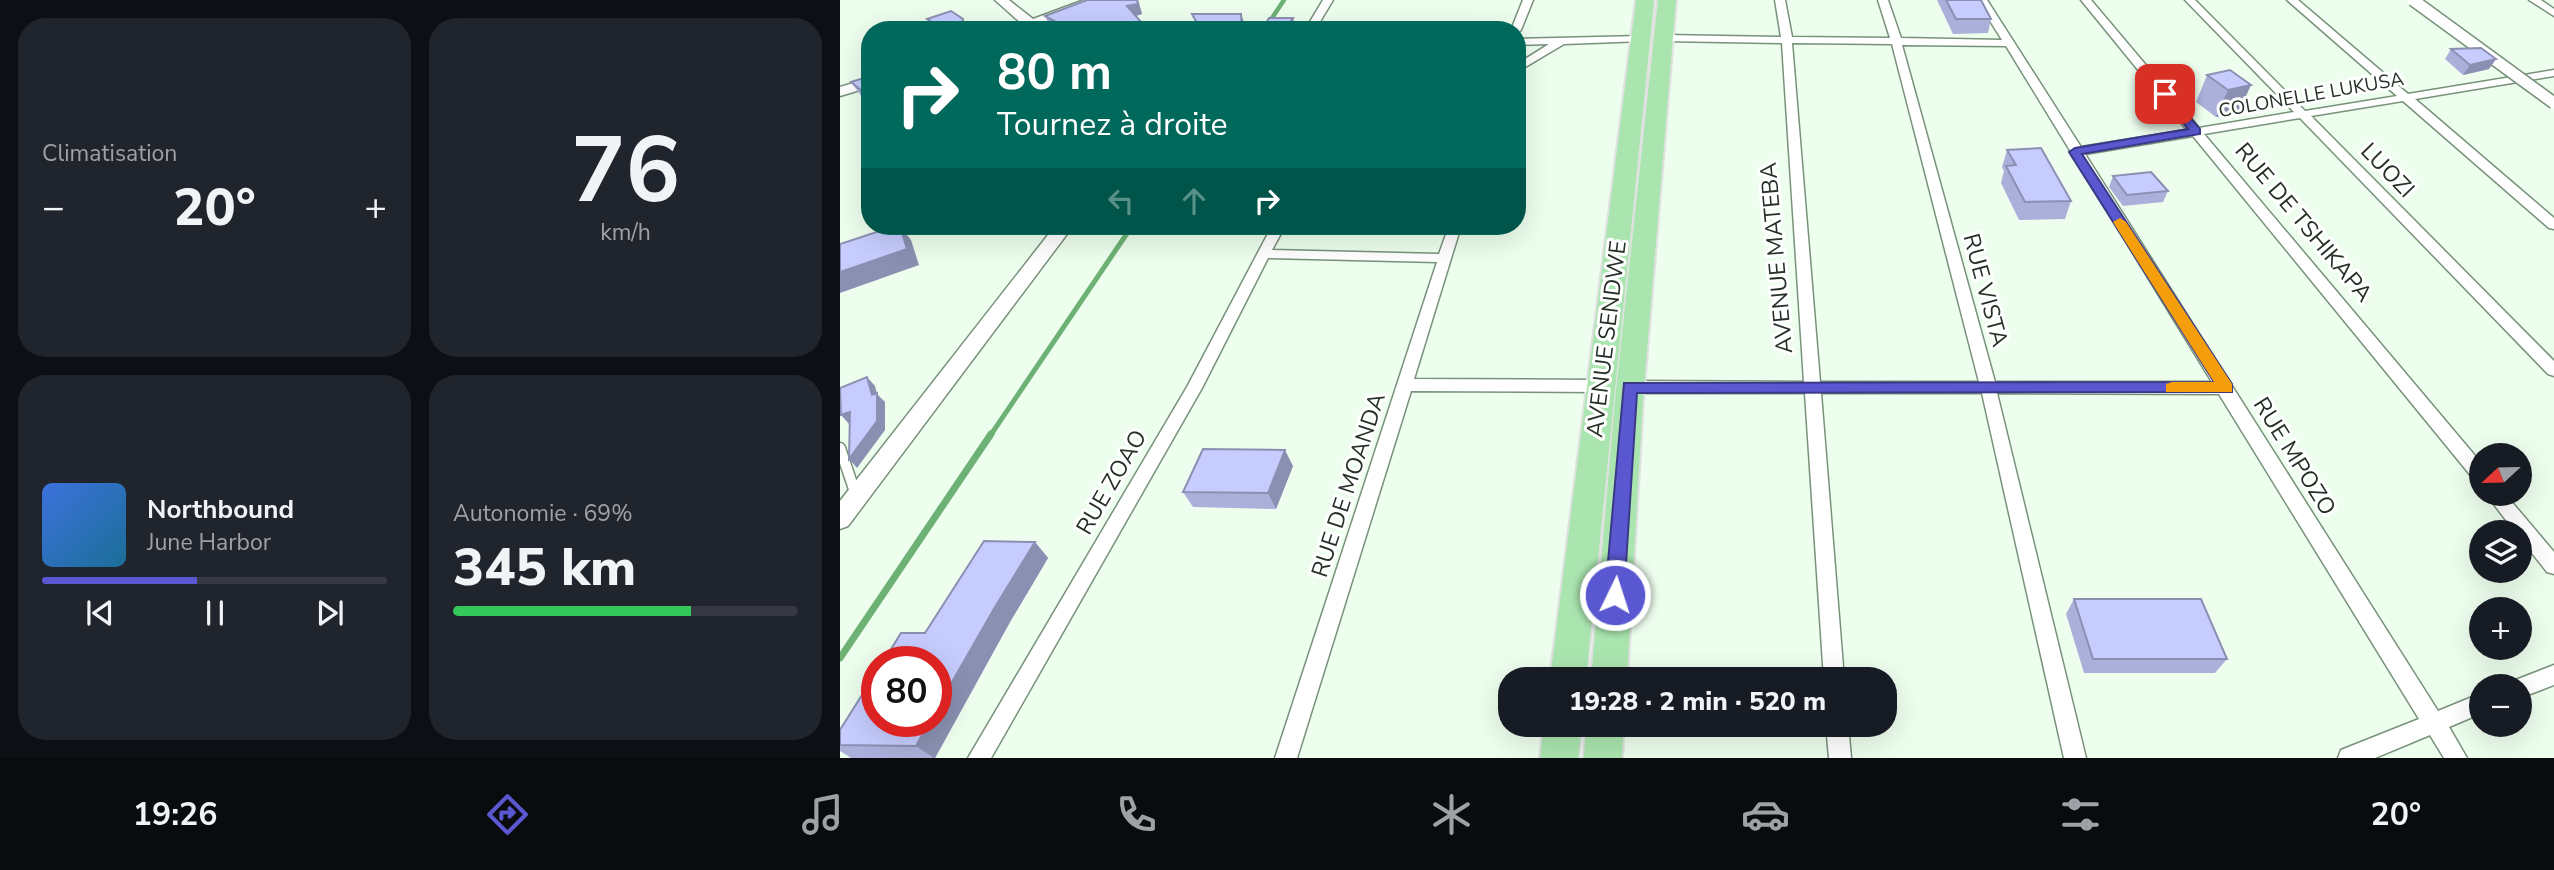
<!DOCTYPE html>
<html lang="fr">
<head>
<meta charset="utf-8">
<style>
	:root { --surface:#171b24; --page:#20242c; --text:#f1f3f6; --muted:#9ea1a6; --line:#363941; --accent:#5a58d0 }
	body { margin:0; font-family:"Nunito Sans",sans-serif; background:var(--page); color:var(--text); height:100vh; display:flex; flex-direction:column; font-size:26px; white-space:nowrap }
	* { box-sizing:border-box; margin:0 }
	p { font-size:23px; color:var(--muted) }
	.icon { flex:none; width:38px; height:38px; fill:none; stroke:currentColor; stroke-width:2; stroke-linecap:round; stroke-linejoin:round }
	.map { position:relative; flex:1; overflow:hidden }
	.sheet { display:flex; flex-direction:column; gap:18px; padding:18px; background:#0d0f14; width:840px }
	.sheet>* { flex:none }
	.guide { position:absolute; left:21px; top:21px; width:665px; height:214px; border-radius:28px; box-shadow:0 7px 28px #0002; background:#00695c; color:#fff; overflow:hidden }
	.needle { width:46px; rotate:248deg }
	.tools { position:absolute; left:1629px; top:443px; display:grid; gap:14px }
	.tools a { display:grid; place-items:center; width:63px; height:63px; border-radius:50%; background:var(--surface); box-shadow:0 7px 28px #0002; font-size:35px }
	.speed { position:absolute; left:21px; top:646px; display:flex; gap:14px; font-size:35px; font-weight:700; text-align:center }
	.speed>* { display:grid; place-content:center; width:91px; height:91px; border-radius:50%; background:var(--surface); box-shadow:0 7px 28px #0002; line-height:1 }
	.speed .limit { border:10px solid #d22; background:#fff; color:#111 }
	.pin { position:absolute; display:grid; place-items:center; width:60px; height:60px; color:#fff; margin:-30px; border-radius:14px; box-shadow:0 4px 10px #0006 }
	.me { position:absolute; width:77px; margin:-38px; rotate:4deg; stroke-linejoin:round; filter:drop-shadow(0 0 5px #0008) }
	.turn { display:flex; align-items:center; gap:24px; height:147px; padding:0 21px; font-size:32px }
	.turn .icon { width:91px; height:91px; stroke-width:2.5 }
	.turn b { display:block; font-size:49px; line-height:60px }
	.lanes { display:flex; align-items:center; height:66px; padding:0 21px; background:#0003; justify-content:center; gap:35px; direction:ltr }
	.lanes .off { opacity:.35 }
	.big { font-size:52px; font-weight:800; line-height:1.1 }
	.sheet .widget { flex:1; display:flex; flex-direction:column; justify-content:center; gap:10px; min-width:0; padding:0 24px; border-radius:28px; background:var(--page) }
	.sheet .dial { align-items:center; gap:0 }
	.dial b { font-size:91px; line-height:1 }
	.song { display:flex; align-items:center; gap:21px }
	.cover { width:84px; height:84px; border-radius:10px; background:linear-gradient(135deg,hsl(220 70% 55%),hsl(200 70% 35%)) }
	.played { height:7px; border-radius:4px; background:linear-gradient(90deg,var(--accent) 45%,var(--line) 45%) }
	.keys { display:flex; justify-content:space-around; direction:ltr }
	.heat { display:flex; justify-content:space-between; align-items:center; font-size:38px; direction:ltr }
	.charge { height:10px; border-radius:5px; background:linear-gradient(90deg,#34c759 69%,var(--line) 0) }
	.sheet .tiles { flex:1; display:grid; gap:18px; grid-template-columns:repeat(2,1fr) }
	.trip { position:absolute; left:658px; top:667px; width:399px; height:70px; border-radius:28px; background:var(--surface); box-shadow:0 7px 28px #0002; font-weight:800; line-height:70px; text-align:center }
	.menu { display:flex; height:112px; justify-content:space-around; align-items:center; background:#090b0e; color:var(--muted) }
	.menu .icon { width:49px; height:49px }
	.menu .selected { color:var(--accent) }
	.menu b { font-size:32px; color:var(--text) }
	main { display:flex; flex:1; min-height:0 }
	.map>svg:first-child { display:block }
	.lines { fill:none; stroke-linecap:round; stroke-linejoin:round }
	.stream-far2 { stroke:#6db274; stroke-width:4.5 }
	.stream-far1 { stroke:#6db274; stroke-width:5 }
	.stream { stroke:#6db274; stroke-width:7 }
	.lane-far1-casing { stroke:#78927a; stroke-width:8 }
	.lane-casing { stroke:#78927a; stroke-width:13 }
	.street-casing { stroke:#78927a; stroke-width:3 }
	.secondary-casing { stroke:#78927a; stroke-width:3 }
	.highway-casing { stroke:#e0e2e1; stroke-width:4 }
	.lane-far1 { stroke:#fff; stroke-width:5 }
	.lane { stroke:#fff; stroke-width:10 }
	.street { fill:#fff; fill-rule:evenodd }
	.secondary { fill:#fff; fill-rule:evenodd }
	.highway { fill:#aae5af; fill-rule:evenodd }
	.street-bridge-casing { stroke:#78927a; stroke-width:14; stroke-linecap:butt }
	.street-bridge { stroke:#fff; stroke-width:11 }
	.wall { fill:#aab0da }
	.shaded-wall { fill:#8b90b2 }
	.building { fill:#c6cdfe; stroke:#8b90b2; stroke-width:2 }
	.route { fill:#5a58d0; stroke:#3a3987; stroke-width:2 }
	.slow { fill:#f59e0b }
	.labels { text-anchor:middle; stroke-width:6; stroke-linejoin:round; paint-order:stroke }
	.far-street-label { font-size:19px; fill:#253026; stroke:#fff }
	.street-label { font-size:23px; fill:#253026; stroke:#fff }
</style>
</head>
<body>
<main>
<section class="sheet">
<div class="tiles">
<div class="widget"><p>Climatisation</p>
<div class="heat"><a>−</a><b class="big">20°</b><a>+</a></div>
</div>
<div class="widget dial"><b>76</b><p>km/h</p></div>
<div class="widget">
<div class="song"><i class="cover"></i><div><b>Northbound</b><p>June Harbor</p></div></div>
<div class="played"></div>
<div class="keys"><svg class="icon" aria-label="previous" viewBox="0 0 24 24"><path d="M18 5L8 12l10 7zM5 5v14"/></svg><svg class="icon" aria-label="pause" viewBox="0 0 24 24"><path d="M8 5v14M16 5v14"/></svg><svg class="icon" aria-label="next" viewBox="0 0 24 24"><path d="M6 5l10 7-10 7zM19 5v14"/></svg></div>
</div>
<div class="widget"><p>Autonomie · 69%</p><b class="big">345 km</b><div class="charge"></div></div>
</div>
</section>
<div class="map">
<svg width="1714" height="758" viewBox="0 0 1714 758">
	<rect width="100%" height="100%" fill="#edfeee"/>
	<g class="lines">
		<!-- stream-far2 -->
		<polyline class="stream-far2" points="424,30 444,0"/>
		<!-- stream-far1 -->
		<polyline class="stream-far1" points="150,436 292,226"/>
		<!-- stream -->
		<polyline class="stream" points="0,658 151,434"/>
		<defs>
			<polyline id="lane-far1" points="132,30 150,30"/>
			<polyline id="lane" points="0,448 16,495"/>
			<g id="street">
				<polygon points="483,0 493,0 475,30 465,30"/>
				<polygon points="683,0 693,0 681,30 677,33 677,30 671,30"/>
				<path d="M935,0H945L952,37L1050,38L1038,0H1048L1061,38L1162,40L1137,0H1147L1241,147L1347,130L1241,0H1251L1359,128L1454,112L1345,0H1355L1465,111L1557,96L1447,0H1458L1568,94L1714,70V76L1575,99L1714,218V229L1709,228L1563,101L1471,116L1714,361V376L1708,374L1460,118L1364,134L1642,464V484L1636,482L1353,136L1245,154L1598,711L1642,693V713L1609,727L1627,758H1604L1590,735L1535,758H1498L1501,750L1579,719L1379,394L1157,393L1246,758H1224L1142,393H981L1004,679H984L965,393H790L782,387L790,381L964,382L942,43L824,41L819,38L824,35L941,37ZM952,43L1052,44L1139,382H980ZM1062,45L1166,46L1372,382H1155Z"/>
				<polygon points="1689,0 1701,0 1714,9 1714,16"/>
				<polygon points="800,36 805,39 804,41 724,44 677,72 677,64 709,44 677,45 677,39"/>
				<polygon points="432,226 445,226 432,250 599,254 609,226 621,226 574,379 760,380 768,386 760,392 571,391 457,758 435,758 597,262 428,258 362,388 151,758 128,758 347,387"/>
				<polygon points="1646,494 1665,494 1714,552 1714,574 1707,572 1680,538 1680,532 1675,532"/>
				<polygon points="1714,665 1714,685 1680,698 1680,686 1671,686 1673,681"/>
				<polygon points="986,724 1008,724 1011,758 989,758"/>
			</g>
			<g id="secondary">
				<polygon points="155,0 169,0 193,19 244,0 262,0 201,26 205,30 170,30 182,24"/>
				<polygon points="30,78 30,87 0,96 0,87"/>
				<polygon points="215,226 233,226 8,526 0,529 0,501"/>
			</g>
			<g id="highway">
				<polygon points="796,0 814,0 746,679 710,679"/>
				<polygon points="818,0 836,0 803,400 787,679 751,679 775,400"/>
				<polygon points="704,724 742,724 738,758 700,758"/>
				<polygon points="746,724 784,724 782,758 744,758"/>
			</g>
		</defs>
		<!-- lane-far1 casing -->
		<use href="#lane-far1" class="lane-far1-casing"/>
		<!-- lane casing -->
		<use href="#lane" class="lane-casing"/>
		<!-- street casing -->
		<use href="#street" class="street-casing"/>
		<!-- secondary casing -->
		<use href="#secondary" class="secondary-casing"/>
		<!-- highway casing -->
		<use href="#highway" class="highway-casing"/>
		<!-- lane-far1 -->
		<use href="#lane-far1" class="lane-far1"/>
		<!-- lane -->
		<use href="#lane" class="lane"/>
		<!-- street -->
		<use href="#street" class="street"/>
		<!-- secondary -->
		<use href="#secondary" class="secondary"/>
		<!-- highway -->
		<use href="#highway" class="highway"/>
		<defs>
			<polyline id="street-bridge" points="1573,0 1714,103"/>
		</defs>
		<!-- street-bridge casing -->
		<use href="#street-bridge" class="street-bridge-casing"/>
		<!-- street-bridge -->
		<use href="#street-bridge" class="street-bridge"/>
	</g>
	<!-- wall -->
	<g class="wall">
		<polygon points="247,0 298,0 302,14 296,16 308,30 216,30 210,26 205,16"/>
		<polygon points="1097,0 1141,0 1151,19 1148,33 1113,34"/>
		<polygon points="352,14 401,14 406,30 359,30"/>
		<polygon points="87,19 128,27 127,30 96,30 92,27"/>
		<polygon points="1611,49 1656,59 1649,69 1623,75 1605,59"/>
		<polygon points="1390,70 1399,112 1376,117 1356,102 1367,75"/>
		<polygon points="30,76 30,106 25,101 11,82"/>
		<polygon points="1167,150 1231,201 1225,219 1179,220 1161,183 1164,171 1162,167"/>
		<polygon points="1273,176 1328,191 1323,202 1283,206 1269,187"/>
		<polygon points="453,466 436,509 353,507 343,492"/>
		<polygon points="195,542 208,558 170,622 95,758 11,758 0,751 0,730 85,633"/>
		<polygon points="1234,599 1387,659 1375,673 1244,673 1226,614"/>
	</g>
	<!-- shaded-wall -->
	<g class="shaded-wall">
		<polygon points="297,0 298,0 302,14 292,17 287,6"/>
		<polygon points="401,14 406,28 406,30 402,30"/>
		<polygon points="453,18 456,28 454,30 445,30"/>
		<polygon points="123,19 128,27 127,30 104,29"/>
		<polygon points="1656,59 1649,69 1623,75 1630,65"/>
		<polygon points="1411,85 1399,112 1376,117 1388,90"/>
		<polygon points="60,226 71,240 79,265 0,293 0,272"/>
		<polygon points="27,377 35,386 37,394 45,402 45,430 17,468 9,459 32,395"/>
		<polygon points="10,412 9,424 1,415"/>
		<polygon points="445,450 453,466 436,509 428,493"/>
		<polygon points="195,542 208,558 170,622 95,758 94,758 76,746 90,721 96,721 96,710 155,607"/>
	</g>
	<!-- building -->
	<g class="building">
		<polygon points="247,0 297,0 298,4 287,6 308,30 225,30 218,23 205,16"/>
		<polygon points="1106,0 1141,0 1151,19 1116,19"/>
		<polygon points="111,11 123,19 122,23 104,29 87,19"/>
		<polygon points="352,14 401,14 402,30 361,30"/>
		<polygon points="429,18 453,18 445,30 422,30"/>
		<polygon points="1641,48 1656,59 1630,65 1611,49"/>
		<polygon points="1390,70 1411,85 1388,90 1367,75"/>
		<polygon points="30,76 30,95 28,96 11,82"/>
		<polygon points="1201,148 1231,201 1185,202 1166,166 1176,165 1167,150"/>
		<polygon points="1311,172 1328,191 1287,195 1273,176"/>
		<polygon points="55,226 60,226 67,249 0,272 0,244"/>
		<polygon points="27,377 32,395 37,393 37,421 9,459 10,412 1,415 0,388"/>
		<polygon points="363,449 445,450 428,493 343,492"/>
		<polygon points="144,541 195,542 155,607 96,710 96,662 43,662 61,633 85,633"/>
		<polygon points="1234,599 1361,599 1387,659 1253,659"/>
		<polygon points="37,671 37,721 90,721 76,746 0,745 0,730"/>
	</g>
	<!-- route -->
	<polygon class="route" points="1321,92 1329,92 1360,129 1360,134 1242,154 1392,384 1392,392 797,393 784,595 781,601 775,604 768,601 765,595 784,383 1374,382 1229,152 1235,148 1348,129 1321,96"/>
	<!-- slow -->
	<polygon class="slow" points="1280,218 1286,222 1392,384 1392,392 1326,392 1326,384 1332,382 1374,382 1273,222"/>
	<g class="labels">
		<!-- far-street labels -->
		<g class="far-street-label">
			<text transform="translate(1471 94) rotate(-10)" y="7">COLONELLE LUKUSA</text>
		</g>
		<!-- street labels -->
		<g class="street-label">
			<text transform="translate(1548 170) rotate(46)" y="8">LUOZI</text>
			<text transform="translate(1464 222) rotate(50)" y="8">RUE DE TSHIKAPA</text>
			<text transform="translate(936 258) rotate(-95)" y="8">AVENUE MATEBA</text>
			<text transform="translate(1146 290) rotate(75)" y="8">RUE VISTA</text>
			<text transform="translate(766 339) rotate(-83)" y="8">AVENUE SENDWE</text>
			<text transform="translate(1455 456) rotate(58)" y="8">RUE MPOZO</text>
			<text transform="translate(271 482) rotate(-60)" y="8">RUE ZOAO</text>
			<text transform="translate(508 485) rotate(-72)" y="8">RUE DE MOANDA</text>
		</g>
	</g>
</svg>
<div class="tools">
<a><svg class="needle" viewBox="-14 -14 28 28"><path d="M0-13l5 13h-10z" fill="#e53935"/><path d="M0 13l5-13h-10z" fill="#9ea1a6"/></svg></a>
<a><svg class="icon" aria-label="layers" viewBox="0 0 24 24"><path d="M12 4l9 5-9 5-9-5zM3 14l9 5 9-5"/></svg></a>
<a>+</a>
<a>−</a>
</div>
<div class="speed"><div class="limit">80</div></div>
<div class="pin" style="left:1325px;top:94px;background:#d93025"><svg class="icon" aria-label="arrive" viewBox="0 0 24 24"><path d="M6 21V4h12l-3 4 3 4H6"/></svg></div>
<svg class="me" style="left:775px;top:595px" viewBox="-20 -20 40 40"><circle r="17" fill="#5a58d0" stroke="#fff" stroke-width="3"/><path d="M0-11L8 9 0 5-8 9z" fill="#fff"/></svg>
<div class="trip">19:28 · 2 min · 520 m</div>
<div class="guide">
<div class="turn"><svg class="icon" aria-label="right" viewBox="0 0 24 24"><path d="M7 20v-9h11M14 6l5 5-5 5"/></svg><div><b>80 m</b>Tournez à droite</div></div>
<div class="lanes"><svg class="icon off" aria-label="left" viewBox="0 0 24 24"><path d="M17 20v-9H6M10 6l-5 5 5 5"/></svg><svg class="icon off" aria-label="ahead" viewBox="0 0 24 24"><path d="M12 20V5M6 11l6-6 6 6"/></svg><svg class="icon" aria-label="right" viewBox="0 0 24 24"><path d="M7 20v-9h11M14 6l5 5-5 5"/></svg></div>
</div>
</div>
</main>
<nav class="menu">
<b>19:26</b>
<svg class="icon selected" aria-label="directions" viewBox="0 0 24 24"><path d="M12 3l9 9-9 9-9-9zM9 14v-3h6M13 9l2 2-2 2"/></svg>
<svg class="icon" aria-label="music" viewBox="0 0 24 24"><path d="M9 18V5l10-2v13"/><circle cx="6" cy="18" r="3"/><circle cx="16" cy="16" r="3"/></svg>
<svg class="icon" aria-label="phone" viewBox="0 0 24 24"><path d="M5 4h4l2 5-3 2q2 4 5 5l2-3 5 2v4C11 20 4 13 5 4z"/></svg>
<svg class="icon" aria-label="climate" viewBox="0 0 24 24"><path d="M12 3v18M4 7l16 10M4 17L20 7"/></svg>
<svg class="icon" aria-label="car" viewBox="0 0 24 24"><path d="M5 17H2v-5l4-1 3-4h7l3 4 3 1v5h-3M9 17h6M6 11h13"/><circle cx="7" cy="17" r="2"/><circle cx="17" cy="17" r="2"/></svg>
<svg class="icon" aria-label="filters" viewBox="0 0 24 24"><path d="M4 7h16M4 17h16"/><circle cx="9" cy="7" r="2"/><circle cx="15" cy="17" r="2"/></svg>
<b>20°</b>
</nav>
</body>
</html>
